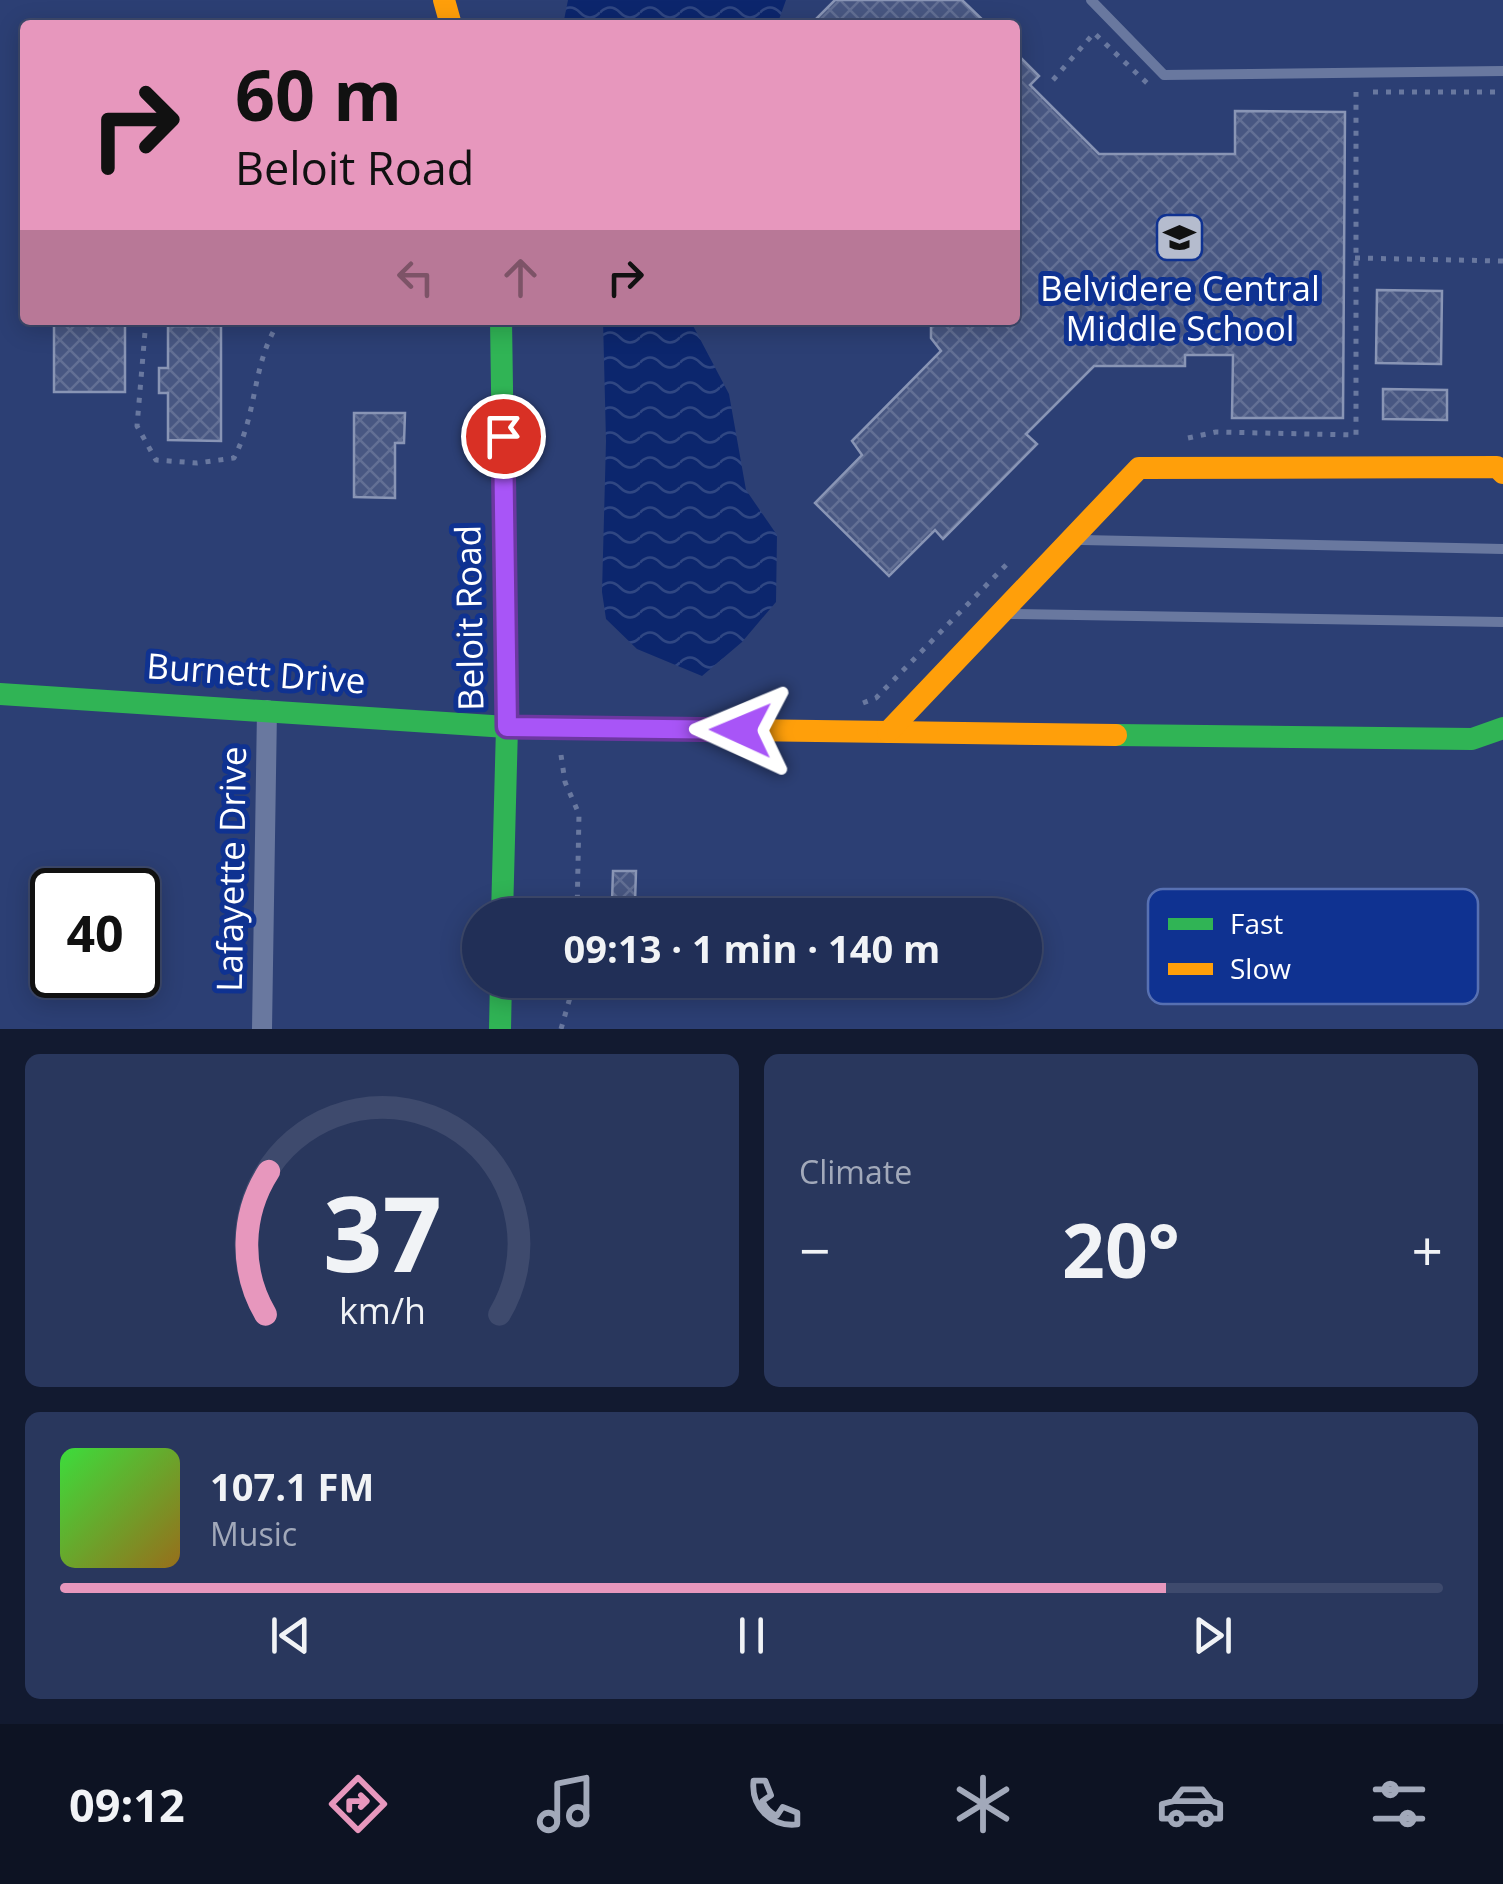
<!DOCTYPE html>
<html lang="en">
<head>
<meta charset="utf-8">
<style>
	:root { --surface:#212f57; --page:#29375d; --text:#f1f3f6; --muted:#a2a9ba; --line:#3e4a6d; --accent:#e797bd }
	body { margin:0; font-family:"Open Sans",sans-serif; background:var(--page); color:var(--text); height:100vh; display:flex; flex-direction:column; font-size:38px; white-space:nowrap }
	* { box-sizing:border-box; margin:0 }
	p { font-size:32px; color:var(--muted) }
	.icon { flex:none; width:55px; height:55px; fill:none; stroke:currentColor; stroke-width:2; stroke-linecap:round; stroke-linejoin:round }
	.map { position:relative; height:1029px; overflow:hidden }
	.sheet { display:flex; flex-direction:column; gap:25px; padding:25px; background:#121a30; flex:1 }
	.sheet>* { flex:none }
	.hud { position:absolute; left:20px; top:20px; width:1000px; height:305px; border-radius:10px; box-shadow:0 5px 25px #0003,0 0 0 2px var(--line); background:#e797bd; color:#111; overflow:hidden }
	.speed { position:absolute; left:30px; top:868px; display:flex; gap:20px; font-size:50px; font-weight:700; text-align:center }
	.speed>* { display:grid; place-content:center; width:130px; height:130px; border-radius:50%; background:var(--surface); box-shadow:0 5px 25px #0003,0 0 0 2px var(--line); line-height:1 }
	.speed .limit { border:5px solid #111; border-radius:15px; background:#fff; color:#111 }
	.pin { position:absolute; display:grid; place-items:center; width:85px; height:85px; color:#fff; margin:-42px; border:5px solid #fff; border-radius:50%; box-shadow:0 2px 10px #0007 }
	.me { position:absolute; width:110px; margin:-55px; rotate:271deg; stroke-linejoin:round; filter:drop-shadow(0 0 8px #0008) }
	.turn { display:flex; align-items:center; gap:35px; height:210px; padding:0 50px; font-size:45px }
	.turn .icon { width:130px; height:130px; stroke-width:2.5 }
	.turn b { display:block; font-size:70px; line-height:85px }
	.lanes { display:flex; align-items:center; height:95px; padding:0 50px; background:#0003; justify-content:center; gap:50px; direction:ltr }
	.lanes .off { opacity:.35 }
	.big { font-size:75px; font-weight:700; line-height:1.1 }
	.sheet .widget { flex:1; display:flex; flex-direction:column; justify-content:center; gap:15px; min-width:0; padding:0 35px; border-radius:15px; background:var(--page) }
	.sheet .dial { align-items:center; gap:0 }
	.dial svg { height:260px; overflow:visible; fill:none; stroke:var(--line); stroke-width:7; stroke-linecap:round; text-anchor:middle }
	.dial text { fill:var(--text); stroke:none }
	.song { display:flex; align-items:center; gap:30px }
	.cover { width:120px; height:120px; border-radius:15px; background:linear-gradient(135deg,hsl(120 70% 55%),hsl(40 70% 35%)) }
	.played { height:10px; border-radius:5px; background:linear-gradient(90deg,var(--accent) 80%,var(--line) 80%) }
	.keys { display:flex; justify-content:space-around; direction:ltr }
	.heat { display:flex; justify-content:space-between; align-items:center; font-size:55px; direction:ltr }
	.sheet .tiles { flex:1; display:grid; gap:25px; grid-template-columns:1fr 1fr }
	.widget:last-child { grid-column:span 2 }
	.trip { position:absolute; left:462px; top:898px; width:580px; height:100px; border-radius:50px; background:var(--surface); box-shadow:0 5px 25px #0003,0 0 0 2px var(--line); font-weight:700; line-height:100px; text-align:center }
	.tab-bar { display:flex; height:160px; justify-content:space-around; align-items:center; background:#0d1323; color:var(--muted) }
	.tab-bar .icon { width:70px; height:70px }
	.tab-bar .current { color:var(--accent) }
	.tab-bar b { font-size:45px; color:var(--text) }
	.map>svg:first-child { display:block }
	.water { fill:url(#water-waves) }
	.building { fill:url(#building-cross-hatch); stroke:#8995b5; stroke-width:2.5 }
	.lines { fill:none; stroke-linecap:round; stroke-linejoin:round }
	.path { stroke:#69789f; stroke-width:5; stroke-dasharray:5 8; stroke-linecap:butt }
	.lane { stroke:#69789f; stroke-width:10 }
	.street { stroke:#69789f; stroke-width:20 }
	.fast { stroke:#30b455; stroke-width:22 }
	.slow { stroke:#ff9f0a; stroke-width:22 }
	.route-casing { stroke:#6d37a1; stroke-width:25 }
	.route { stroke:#a855f7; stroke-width:18 }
	.labels { text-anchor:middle; stroke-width:10; stroke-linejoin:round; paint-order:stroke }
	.poi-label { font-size:35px; fill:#fff; stroke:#0f3291 }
	.street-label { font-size:35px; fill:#fff; stroke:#0f3291 }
	.key { fill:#0f3291; stroke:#5770b2; stroke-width:2.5 }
	.key-label { font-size:28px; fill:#fff }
</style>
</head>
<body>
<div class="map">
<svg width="1503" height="1029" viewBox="0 0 1503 1029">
	<defs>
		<pattern id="water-waves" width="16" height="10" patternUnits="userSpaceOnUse" patternTransform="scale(2.5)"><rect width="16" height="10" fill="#0c266d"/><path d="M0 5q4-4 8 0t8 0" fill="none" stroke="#304783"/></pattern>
		<pattern id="building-cross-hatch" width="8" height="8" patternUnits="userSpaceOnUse" patternTransform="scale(2.5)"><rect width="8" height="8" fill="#485782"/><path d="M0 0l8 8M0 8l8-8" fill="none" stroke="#637095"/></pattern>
	</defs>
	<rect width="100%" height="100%" fill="#2c3f74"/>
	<!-- water -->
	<g class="water">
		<polygon points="568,0 786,0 777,25 563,25"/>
		<polygon points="603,320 690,320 729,394 746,490 777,535 776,602 742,642 702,676 637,649 606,619 602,592 606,441"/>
	</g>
	<!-- building -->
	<g class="building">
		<polygon points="835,0 962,0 988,25 824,25 817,18"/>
		<polygon points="1015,52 1039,76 1030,85 1099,154 1235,154 1235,111 1345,112 1343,418 1232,418 1233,355 1185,355 1185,366 1094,366 1026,434 1037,444 943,539 935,530 889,576 815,503 862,455 852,441 941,351 931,338 931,324 803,324 803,320 1015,320"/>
		<polygon points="1377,290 1442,291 1441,364 1376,363"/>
		<rect x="54" y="320" width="71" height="72"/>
		<polygon points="168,326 221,326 221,441 168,440 168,393 159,393 159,368 168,368"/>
		<polygon points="1383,389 1447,390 1447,420 1383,419"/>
		<polygon points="354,413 405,413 404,443 395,443 395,498 354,497"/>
		<polygon points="613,871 636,871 635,903 612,902"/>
	</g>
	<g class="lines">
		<!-- path -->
		<g class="path">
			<polyline points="1053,80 1094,33 1148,84"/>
			<polyline points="1373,92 1503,92"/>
			<polyline points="1355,258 1503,261"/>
			<path d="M146,320L137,426L156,460L197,463L234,458C259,409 251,365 280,320"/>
			<polyline points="1188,438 1216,432 1356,435 1356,92"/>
			<polyline points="863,703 876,698 1009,562"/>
			<polyline points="561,755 565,782 579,814 577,915"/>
			<polyline points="561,1029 575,980"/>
		</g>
		<!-- lane -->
		<g class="lane">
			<polyline points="1091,0 1164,75 1503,71"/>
			<polyline points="1082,540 1503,549"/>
			<polyline points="1012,614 1503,622"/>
		</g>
		<!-- street -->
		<polyline class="street" points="262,1029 267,710"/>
		<!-- fast -->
		<g class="fast">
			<polyline points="501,320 507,727 502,915"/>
			<polyline points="0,694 507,727 676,729"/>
			<polyline points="1116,735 1472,739 1503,728"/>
			<polyline points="500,1029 501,980"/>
		</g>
		<!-- slow -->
		<g class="slow">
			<polyline points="444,0 451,25"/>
			<polyline points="676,729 1116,735"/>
			<polyline points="888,732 1139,468 1497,467 1503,473"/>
		</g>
	</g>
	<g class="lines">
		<defs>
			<polyline id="route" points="503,436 507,727 741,730"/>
		</defs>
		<!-- route casing -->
		<use href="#route" class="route-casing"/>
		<!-- route -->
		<use href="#route" class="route"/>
	</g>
	<!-- icons -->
	<defs>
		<symbol id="school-square" viewBox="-11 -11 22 22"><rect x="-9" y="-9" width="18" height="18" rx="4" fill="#b5bcce" stroke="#0f3291"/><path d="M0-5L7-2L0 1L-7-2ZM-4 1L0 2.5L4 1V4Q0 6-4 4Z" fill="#111"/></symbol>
	</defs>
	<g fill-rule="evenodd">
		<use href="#school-square" x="1152" y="210" width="55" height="55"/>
	</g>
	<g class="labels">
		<!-- poi labels -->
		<g class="poi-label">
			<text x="1180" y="301">Belvidere Central<tspan x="1180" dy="40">Middle School</tspan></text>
		</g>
		<!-- street labels -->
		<g class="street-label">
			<text transform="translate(470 618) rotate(-91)" y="12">Beloit Road</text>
			<text transform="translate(256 674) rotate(4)" y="12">Burnett Drive</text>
			<text transform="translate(232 869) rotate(-89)" y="12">Lafayette Drive</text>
		</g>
	</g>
	<!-- legend -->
	<rect x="1148" y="889" width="330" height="115" rx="15" class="key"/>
	<rect x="1168" y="918" width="45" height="12" fill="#30b455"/>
	<rect x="1168" y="963" width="45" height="12" fill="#ff9f0a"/>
	<g class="key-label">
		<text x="1230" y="934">Fast</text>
		<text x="1230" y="979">Slow</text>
	</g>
</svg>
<div class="speed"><div class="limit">40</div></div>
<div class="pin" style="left:503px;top:436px;background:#d93025"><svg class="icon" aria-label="arrive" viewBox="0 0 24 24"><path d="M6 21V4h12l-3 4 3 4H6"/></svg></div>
<svg class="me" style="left:741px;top:730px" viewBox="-20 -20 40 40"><path d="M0-17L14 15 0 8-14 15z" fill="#a855f7" stroke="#fff" stroke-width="4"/></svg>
<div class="trip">09:13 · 1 min · 140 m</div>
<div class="hud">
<div class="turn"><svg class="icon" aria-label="right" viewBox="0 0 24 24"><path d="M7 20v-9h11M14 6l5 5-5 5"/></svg><div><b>60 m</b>Beloit Road</div></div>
<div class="lanes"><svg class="icon off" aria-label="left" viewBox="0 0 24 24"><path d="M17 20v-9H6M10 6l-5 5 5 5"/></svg><svg class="icon off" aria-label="ahead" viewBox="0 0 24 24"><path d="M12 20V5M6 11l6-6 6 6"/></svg><svg class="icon" aria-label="right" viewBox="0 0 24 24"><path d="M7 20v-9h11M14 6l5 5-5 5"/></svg></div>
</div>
</div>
<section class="sheet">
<div class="tiles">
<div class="widget dial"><svg viewBox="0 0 100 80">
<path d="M14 69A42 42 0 1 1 86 69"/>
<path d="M14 69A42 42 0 0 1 15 25" stroke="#e797bd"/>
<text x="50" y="56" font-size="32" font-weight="700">37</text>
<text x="50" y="72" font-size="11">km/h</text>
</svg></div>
<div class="widget"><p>Climate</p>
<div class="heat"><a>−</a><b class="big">20°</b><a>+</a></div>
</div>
<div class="widget">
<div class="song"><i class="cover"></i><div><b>107.1 FM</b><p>Music</p></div></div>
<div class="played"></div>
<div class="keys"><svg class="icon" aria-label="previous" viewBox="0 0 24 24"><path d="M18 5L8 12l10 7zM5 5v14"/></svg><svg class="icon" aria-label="pause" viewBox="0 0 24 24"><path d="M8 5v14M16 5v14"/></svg><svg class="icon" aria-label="next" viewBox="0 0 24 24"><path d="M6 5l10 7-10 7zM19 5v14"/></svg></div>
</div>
</div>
</section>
<nav class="tab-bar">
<b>09:12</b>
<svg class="icon current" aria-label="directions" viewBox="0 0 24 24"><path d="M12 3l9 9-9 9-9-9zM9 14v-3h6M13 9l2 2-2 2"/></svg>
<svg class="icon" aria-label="music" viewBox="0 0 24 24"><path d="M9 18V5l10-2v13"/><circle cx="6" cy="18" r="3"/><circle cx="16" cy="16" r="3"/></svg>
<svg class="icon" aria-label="phone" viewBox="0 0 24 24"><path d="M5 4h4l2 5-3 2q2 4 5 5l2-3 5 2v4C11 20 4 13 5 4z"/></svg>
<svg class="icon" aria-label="climate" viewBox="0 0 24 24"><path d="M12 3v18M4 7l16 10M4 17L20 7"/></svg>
<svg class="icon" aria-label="car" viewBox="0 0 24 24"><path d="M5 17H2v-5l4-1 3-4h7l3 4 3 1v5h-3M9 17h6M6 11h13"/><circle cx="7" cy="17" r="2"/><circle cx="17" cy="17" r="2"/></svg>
<svg class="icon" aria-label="filters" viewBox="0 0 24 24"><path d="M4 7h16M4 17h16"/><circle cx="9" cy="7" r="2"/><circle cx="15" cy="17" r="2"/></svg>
</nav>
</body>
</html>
